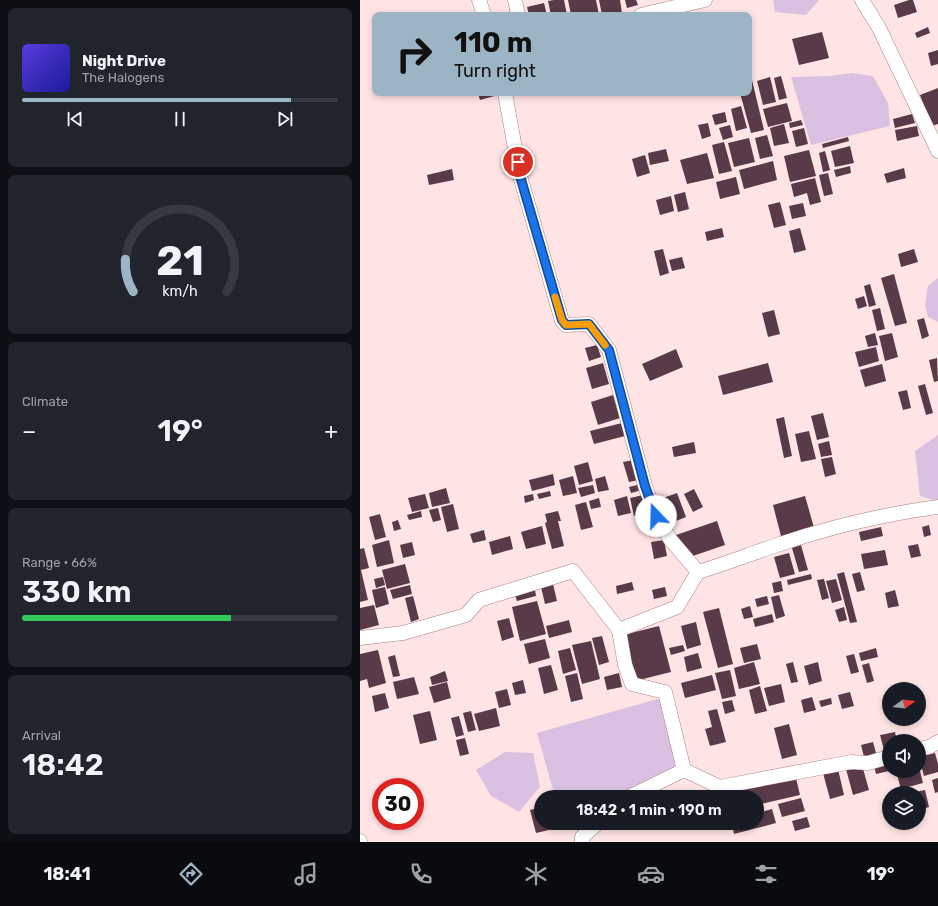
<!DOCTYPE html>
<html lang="en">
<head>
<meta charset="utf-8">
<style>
	:root { --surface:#171b24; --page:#20242c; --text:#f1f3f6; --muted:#9ea1a6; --line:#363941; --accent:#9cb4c3 }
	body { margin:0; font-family:Rubik,sans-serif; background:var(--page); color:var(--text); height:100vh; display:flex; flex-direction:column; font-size:15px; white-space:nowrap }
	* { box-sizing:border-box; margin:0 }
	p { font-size:13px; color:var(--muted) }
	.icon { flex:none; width:22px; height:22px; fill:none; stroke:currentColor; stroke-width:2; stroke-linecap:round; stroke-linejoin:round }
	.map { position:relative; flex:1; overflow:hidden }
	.panel { display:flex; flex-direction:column; gap:8px; padding:8px; background:#0d0f14; width:360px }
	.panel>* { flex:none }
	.banner { position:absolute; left:12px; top:12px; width:380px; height:84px; border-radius:8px; box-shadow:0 2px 6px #0003; background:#9cb4c3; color:#111; overflow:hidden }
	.needle { width:26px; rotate:76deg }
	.controls { position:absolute; left:522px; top:682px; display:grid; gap:8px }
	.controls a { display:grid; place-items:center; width:44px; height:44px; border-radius:50%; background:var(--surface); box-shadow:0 2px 6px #0003; font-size:20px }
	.speed { position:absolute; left:12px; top:778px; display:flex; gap:8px; font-size:20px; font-weight:700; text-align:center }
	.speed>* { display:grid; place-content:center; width:52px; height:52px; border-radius:50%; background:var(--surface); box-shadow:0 2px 6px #0003; line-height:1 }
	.speed .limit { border:6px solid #d22; background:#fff; color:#111 }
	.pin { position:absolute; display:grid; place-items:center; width:34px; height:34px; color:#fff; margin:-17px; border:2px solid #fff; border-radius:50%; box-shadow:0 1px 4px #0007 }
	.me { position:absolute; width:44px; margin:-22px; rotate:339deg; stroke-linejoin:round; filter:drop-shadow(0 0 3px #0008) }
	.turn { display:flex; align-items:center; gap:14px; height:84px; padding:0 16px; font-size:18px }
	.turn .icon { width:52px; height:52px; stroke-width:2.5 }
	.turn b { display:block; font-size:28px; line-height:34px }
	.big { font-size:30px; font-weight:600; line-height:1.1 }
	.panel .card { flex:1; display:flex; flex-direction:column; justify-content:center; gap:6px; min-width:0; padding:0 14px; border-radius:8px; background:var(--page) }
	.panel .dial { align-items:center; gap:0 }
	.dial svg { height:104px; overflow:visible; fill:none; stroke:var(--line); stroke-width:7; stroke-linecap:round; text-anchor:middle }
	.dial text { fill:var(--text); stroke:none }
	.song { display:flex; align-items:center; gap:12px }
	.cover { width:48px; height:48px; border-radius:6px; background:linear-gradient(135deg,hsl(250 70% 55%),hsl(240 70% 35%)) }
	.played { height:4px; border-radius:2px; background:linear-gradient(90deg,var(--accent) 85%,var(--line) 85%) }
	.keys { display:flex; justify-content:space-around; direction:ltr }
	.heat { display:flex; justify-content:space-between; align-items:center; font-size:22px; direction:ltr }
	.charge { height:6px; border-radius:3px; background:linear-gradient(90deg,#34c759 66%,var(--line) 0) }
	.trip { position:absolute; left:174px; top:790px; width:230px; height:40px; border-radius:20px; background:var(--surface); box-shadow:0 2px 6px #0003; font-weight:600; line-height:40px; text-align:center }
	.dock { display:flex; height:64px; justify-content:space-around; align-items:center; background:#090b0e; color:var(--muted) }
	.dock .icon { width:28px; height:28px }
	.dock .on { color:var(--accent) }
	.dock b { font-size:18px; color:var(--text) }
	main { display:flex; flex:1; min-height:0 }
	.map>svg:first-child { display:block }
	.water { fill:#dac1e1 }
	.building { fill:#583a49 }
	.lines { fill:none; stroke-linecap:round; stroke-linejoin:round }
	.minor-casing { stroke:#a98182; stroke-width:15 }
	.minor { stroke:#fff; stroke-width:14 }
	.route-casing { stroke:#114b97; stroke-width:10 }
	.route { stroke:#1a73e8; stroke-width:7 }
	.slow { stroke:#f59e0b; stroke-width:7 }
</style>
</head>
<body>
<main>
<section class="panel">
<div class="card">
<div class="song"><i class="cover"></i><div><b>Night Drive</b><p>The Halogens</p></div></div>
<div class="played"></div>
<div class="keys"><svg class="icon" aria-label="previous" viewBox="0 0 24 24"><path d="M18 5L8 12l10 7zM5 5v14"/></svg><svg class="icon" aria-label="pause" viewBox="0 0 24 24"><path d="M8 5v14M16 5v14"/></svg><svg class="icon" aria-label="next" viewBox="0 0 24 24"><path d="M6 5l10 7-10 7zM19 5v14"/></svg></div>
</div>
<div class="card dial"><svg viewBox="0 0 100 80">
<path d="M14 69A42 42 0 1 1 86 69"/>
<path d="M14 69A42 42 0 0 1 8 44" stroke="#9cb4c3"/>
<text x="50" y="56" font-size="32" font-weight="700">21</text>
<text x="50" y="72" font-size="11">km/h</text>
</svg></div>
<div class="card"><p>Climate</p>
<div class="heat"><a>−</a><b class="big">19°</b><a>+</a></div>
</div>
<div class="card"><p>Range · 66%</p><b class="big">330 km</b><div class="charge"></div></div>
<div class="card"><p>Arrival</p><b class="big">18:42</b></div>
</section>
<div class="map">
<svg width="578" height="842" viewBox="0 0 578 842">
	<rect width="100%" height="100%" fill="#ffe4e5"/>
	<!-- water -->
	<g class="water">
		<polygon points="413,0 459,0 446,15 415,12"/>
		<polygon points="492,73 513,76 528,103 530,126 451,145 431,77 470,76"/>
		<polygon points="578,278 578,322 568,317 565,305 568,286"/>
		<polygon points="578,435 578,501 560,496 555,451"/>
		<polygon points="301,698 316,770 258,797 195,797 177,733"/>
		<polygon points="145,752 173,753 180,787 159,812 131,796 116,770"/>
	</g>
	<!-- building -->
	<g class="building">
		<polygon points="194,0 204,0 207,15 191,15 188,1"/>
		<polygon points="208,0 236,0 239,15 211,15"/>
		<polygon points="239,0 260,0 262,13 251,15 242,15"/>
		<polygon points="265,0 276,0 278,5 267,8"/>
		<polygon points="549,0 553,0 557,12 538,18 534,5"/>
		<polygon points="184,3 187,15 169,15 167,7"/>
		<polygon points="568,27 570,33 557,38 555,33"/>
		<polygon points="462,32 469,58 439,65 432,39"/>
		<polygon points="578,50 578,64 571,66 568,53"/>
		<polygon points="389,76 391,76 404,130 391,133 380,93 389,93"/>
		<polygon points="421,76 427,98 419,100 414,78"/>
		<polygon points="410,77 416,102 403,105 397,81"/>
		<polygon points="578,88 578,124 572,126 560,95"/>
		<polygon points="118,93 137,93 138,95 120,100"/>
		<polygon points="427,103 432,121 408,127 403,109"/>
		<polygon points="381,106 387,128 376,131 371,109"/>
		<polygon points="365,112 367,122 355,125 352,115"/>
		<polygon points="552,114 555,123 535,128 533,119"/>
		<polygon points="441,120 443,125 430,128 429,123"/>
		<polygon points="348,123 351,136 342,139 338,125"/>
		<polygon points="424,124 429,143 414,146 410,128"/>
		<polygon points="370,125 373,137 363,140 359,128"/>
		<polygon points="557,126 559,136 537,141 535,130"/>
		<polygon points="444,128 448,144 436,147 432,131"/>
		<polygon points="407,135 413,156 400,159 395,138"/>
		<polygon points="488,137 489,141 463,148 462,144"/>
		<polygon points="389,138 395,162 374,167 368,143"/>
		<polygon points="364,142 372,171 359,174 352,145"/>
		<polygon points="490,146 494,163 475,167 471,151"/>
		<polygon points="306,149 309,161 290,165 288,153"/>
		<polygon points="449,150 456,176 430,182 424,156"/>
		<polygon points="465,151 470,170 463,172 459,153"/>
		<polygon points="347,153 354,178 327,184 320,160"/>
		<polygon points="285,155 290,173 277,177 272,159"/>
		<polygon points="413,161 417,180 384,189 379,170"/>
		<polygon points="490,166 491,173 476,177 474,170"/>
		<polygon points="544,168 546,178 527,183 524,174"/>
		<polygon points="92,169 94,180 69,185 67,175"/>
		<polygon points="468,173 473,194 464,196 459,175"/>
		<polygon points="376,177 380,194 360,199 356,182"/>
		<polygon points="455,178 461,202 450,205 447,193 434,197 431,184"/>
		<polygon points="325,192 329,209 318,212 314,195"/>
		<polygon points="311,196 314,211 300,215 296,200"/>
		<polygon points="420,202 426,225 414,228 408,205"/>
		<polygon points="443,203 446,216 432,219 429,206"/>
		<polygon points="362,228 364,237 347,241 345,232"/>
		<polygon points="440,228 446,250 434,253 429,231"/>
		<polygon points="303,249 309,273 300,276 294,251"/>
		<polygon points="554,249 558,262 541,267 538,254"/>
		<polygon points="322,257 325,268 312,271 309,260"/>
		<polygon points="534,274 547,323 535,326 521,278"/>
		<polygon points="510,284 516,305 509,307 504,286"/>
		<polygon points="504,296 507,306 498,309 495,299"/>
		<polygon points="520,308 525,329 517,331 512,310"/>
		<polygon points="414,310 420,334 408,337 402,313"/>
		<polygon points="564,318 569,336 562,339 557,320"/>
		<polygon points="515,333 518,345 508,347 505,336"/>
		<polygon points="532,333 538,357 525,361 519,336"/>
		<polygon points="237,345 241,357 229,361 225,348"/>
		<polygon points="516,347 519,361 499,367 495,352"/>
		<polygon points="316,349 323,367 290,381 282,364"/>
		<polygon points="577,358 578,381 574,382 569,360"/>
		<polygon points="243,363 249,384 232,389 226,368"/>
		<polygon points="408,363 413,382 363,395 358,376"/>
		<polygon points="522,364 526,381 505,387 500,370"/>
		<polygon points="565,384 573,413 566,415 558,386"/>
		<polygon points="547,390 551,408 543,410 538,392"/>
		<polygon points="253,395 260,418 238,425 231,402"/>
		<polygon points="463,413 469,437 457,440 451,416"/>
		<polygon points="424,417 432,456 424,458 416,419"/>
		<polygon points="262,423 265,436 234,444 230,431"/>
		<polygon points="449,431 456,459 441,462 435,434"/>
		<polygon points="469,441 472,455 461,457 458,444"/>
		<polygon points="334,442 336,453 314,457 312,447"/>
		<polygon points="472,457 476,474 465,477 461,459"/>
		<polygon points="274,460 279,480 269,482 263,462"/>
		<polygon points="228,462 233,481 219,485 214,466"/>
		<polygon points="193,474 195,485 172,491 169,480"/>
		<polygon points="213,476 217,493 203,496 199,480"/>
		<polygon points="245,476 249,490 238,492 235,479"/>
		<polygon points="281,484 282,490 271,493 269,487"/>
		<polygon points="233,485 235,493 221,497 218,488"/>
		<polygon points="86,488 90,503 72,507 69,493"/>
		<polygon points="334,489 343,507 333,512 324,494"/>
		<polygon points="190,491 191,496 179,499 177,494"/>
		<polygon points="317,493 326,517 301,527 292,502"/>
		<polygon points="65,494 69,508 52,512 48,498"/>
		<polygon points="173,494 174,500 165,503 164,496"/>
		<polygon points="283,495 287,513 274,516 270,498"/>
		<polygon points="267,496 271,513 258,516 254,500"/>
		<polygon points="445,496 455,531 422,540 413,505"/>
		<polygon points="239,498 241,507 231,509 229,501"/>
		<polygon points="226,502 233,527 221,530 215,505"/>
		<polygon points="93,504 99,529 87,532 81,507"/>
		<polygon points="78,508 81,520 73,522 69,510"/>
		<polygon points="61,511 62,517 49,520 47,515"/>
		<polygon points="198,511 201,521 198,521 204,546 192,549 185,523 187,522 185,514"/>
		<polygon points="20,514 26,537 15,540 9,517"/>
		<polygon points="38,520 41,529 34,531 32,522"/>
		<polygon points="357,521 365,545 324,559 316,535"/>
		<polygon points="569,525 571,535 564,537 562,527"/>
		<polygon points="182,526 186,544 166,549 161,532"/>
		<polygon points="521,527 523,536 501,541 499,532"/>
		<polygon points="124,530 126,540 113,543 110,534"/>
		<polygon points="150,536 153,549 132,555 129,542"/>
		<polygon points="29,540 34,563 17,567 12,545"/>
		<polygon points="304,540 307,556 294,559 291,542"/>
		<polygon points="52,542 55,555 43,558 40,545"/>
		<polygon points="558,544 561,556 551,558 548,546"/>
		<polygon points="441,545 448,570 439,572 432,548"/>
		<polygon points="4,548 9,568 1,570 8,600 0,602 0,549"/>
		<polygon points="525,550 528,565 504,569 501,554"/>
		<polygon points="429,553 435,574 420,578 414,557"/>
		<polygon points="45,564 50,583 27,589 22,570"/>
		<polygon points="484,572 497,622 490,623 477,574"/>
		<polygon points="500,572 505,590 497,592 492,574"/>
		<polygon points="451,574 452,579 428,585 427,580"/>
		<polygon points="23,577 25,585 16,588 14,579"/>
		<polygon points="464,579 469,598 462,600 457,580"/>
		<polygon points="476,579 482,600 472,603 466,581"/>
		<polygon points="421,581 423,591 414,593 412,583"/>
		<polygon points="272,582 274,590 257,594 256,586"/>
		<polygon points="193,584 197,601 185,604 181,587"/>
		<polygon points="50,585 52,594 33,599 30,590"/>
		<polygon points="25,587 29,604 16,608 12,590"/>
		<polygon points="305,587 307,596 294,599 292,590"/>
		<polygon points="175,590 176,596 157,601 155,595"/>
		<polygon points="535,590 539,606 528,608 525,593"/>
		<polygon points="419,595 425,616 416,619 411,597"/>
		<polygon points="53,596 59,619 51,622 45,598"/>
		<polygon points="407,596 409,604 397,607 395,599"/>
		<polygon points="177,601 186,634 160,641 152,607"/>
		<polygon points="14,605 19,625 0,630 0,608"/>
		<polygon points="390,606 393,617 384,619 381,609"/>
		<polygon points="484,607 487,620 479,622 475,610"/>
		<polygon points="359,608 373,664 358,668 343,612"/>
		<polygon points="412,614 414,622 395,627 393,619"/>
		<polygon points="149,618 154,637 142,641 137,621"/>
		<polygon points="209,620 212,632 189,638 186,626"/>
		<polygon points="336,622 341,645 327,649 321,626"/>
		<polygon points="299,626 311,672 275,681 263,635"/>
		<polygon points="242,636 249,662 239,665 232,638"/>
		<polygon points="185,639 190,658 169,664 164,644"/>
		<polygon points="231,641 240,679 222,684 212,645"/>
		<polygon points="397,644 401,659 384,663 380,648"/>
		<polygon points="323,645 325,651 311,655 309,648"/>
		<polygon points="210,648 216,670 203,674 198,651"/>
		<polygon points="516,648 518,657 501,661 499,653"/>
		<polygon points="18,650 26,683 9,688 7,679 0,681 0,654"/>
		<polygon points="338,653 342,668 327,672 324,657"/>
		<polygon points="494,654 499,672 491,674 486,656"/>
		<polygon points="35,655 40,676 33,677 28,657"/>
		<polygon points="394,662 400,684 379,689 374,668"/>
		<polygon points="433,662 438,682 431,683 426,664"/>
		<polygon points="458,662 462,681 449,685 444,666"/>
		<polygon points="509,663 514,681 507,683 502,665"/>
		<polygon points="191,665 198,690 184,694 178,668"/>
		<polygon points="370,670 376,696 362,699 355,673"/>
		<polygon points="85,671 88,681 72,685 70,677"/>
		<polygon points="217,673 223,699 211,702 205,676"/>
		<polygon points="259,673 262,687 247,690 244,677"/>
		<polygon points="352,675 356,690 325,698 321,683"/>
		<polygon points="54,677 59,694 37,699 33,682"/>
		<polygon points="163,680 166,693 155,695 152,683"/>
		<polygon points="87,682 91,698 74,703 69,687"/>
		<polygon points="421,684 425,702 409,706 404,688"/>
		<polygon points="400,686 407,711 395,714 389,690"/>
		<polygon points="147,689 151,705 139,708 135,692"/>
		<polygon points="490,692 494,706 482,709 478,695"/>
		<polygon points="25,693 29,708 15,712 12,696"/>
		<polygon points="452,697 456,710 444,713 441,700"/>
		<polygon points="471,698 472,704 461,707 459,701"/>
		<polygon points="372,700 375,711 365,714 362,702"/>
		<polygon points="136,708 140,726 119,731 114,714"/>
		<polygon points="357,709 366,742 350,746 345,729 352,727 348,711"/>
		<polygon points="70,711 77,740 60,744 53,715"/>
		<polygon points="111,711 116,730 108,732 103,713"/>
		<polygon points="99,716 104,735 96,737 91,718"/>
		<polygon points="429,724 437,755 422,759 414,728"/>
		<polygon points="535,732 537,741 529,741 529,753 525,754 520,735"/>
		<polygon points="105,738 109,754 100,756 96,740"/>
		<polygon points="513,742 516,753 504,757 501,745"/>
		<polygon points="575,753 578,764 578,772 564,776 559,757"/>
		<polygon points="526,762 529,771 516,774 514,765"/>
		<polygon points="502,765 509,790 493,795 486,769"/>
		<polygon points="478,769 484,795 470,799 463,773"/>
		<polygon points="551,771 560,771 563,783 541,789 537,775"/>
		<polygon points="436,778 440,795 397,805 397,797 364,797 363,794"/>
		<polygon points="578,778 578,792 575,793 572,780"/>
		<polygon points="565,790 569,807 559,810 559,793 555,792"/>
		<polygon points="441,798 445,811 422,817 418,804"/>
		<polygon points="181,807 181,823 192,823 193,829 176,833 170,810"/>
		<polygon points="412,809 416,823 374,834 372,823 397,823 397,813"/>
		<polygon points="447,817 450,827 435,831 432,821"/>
	</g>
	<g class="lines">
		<defs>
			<g id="minor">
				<polyline points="119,0 124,15"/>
				<polyline points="155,0 158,15"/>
				<polyline points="502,0 519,28 578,151"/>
				<polyline points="281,15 345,0"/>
				<polyline points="145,93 160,176 202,321 206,325 229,324 249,350 285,486 296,516 310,539 338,572"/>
				<polyline points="0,638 43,633 106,615 119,600 213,571 259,630"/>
				<polyline points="559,749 569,747 578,742"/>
				<polyline points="324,770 360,787 491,762 508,763 529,757"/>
				<path d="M269,797L324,770L305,692L272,684L265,665L259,630L317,607L338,572C365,564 390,554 417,545C467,528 525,514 578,507"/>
				<polyline points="0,841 0,842"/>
				<polyline points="222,842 222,837 238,823"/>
			</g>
		</defs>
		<!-- minor casing -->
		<use href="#minor" class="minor-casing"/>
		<!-- minor -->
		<use href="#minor" class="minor"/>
	</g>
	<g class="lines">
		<defs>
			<polyline id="route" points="158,162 160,176 202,320 206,325 229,324 249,350 285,486 296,516"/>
		</defs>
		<!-- route casing -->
		<use href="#route" class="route-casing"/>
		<!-- route -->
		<use href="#route" class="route"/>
		<!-- slow -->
		<polyline class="slow" points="195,297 202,320 206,325 229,324 245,345"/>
	</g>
</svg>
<div class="controls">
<a><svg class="needle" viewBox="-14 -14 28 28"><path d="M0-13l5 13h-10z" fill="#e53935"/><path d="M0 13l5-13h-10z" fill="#9ea1a6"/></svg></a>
<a><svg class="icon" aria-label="sound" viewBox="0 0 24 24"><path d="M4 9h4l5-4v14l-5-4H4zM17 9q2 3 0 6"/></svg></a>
<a><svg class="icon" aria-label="layers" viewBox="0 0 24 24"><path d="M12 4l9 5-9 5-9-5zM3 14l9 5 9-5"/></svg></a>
</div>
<div class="speed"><div class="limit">30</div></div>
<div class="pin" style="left:158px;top:162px;background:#d93025"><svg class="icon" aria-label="arrive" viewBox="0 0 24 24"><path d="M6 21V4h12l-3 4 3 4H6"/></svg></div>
<svg class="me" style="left:296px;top:516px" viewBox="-20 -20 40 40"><circle r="19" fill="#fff"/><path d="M0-13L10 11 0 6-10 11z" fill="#1a73e8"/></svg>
<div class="trip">18:42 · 1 min · 190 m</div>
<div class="banner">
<div class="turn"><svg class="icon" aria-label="right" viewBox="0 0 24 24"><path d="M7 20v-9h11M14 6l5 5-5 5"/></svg><div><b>110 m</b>Turn right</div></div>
</div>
</div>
</main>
<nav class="dock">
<b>18:41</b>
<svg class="icon on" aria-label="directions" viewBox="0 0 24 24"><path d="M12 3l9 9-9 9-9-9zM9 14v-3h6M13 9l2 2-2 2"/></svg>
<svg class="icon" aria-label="music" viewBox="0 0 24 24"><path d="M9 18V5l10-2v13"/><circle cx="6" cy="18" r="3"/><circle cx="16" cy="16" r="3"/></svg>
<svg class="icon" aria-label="phone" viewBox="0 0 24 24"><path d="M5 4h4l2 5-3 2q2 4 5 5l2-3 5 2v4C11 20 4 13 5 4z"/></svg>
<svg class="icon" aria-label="climate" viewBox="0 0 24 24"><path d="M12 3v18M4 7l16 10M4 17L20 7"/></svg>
<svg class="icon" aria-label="car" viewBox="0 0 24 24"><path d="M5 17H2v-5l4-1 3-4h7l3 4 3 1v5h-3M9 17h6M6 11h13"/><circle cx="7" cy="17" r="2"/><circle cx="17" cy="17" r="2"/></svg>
<svg class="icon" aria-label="filters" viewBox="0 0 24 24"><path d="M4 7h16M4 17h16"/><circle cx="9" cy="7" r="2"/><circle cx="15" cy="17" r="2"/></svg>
<b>19°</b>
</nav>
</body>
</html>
